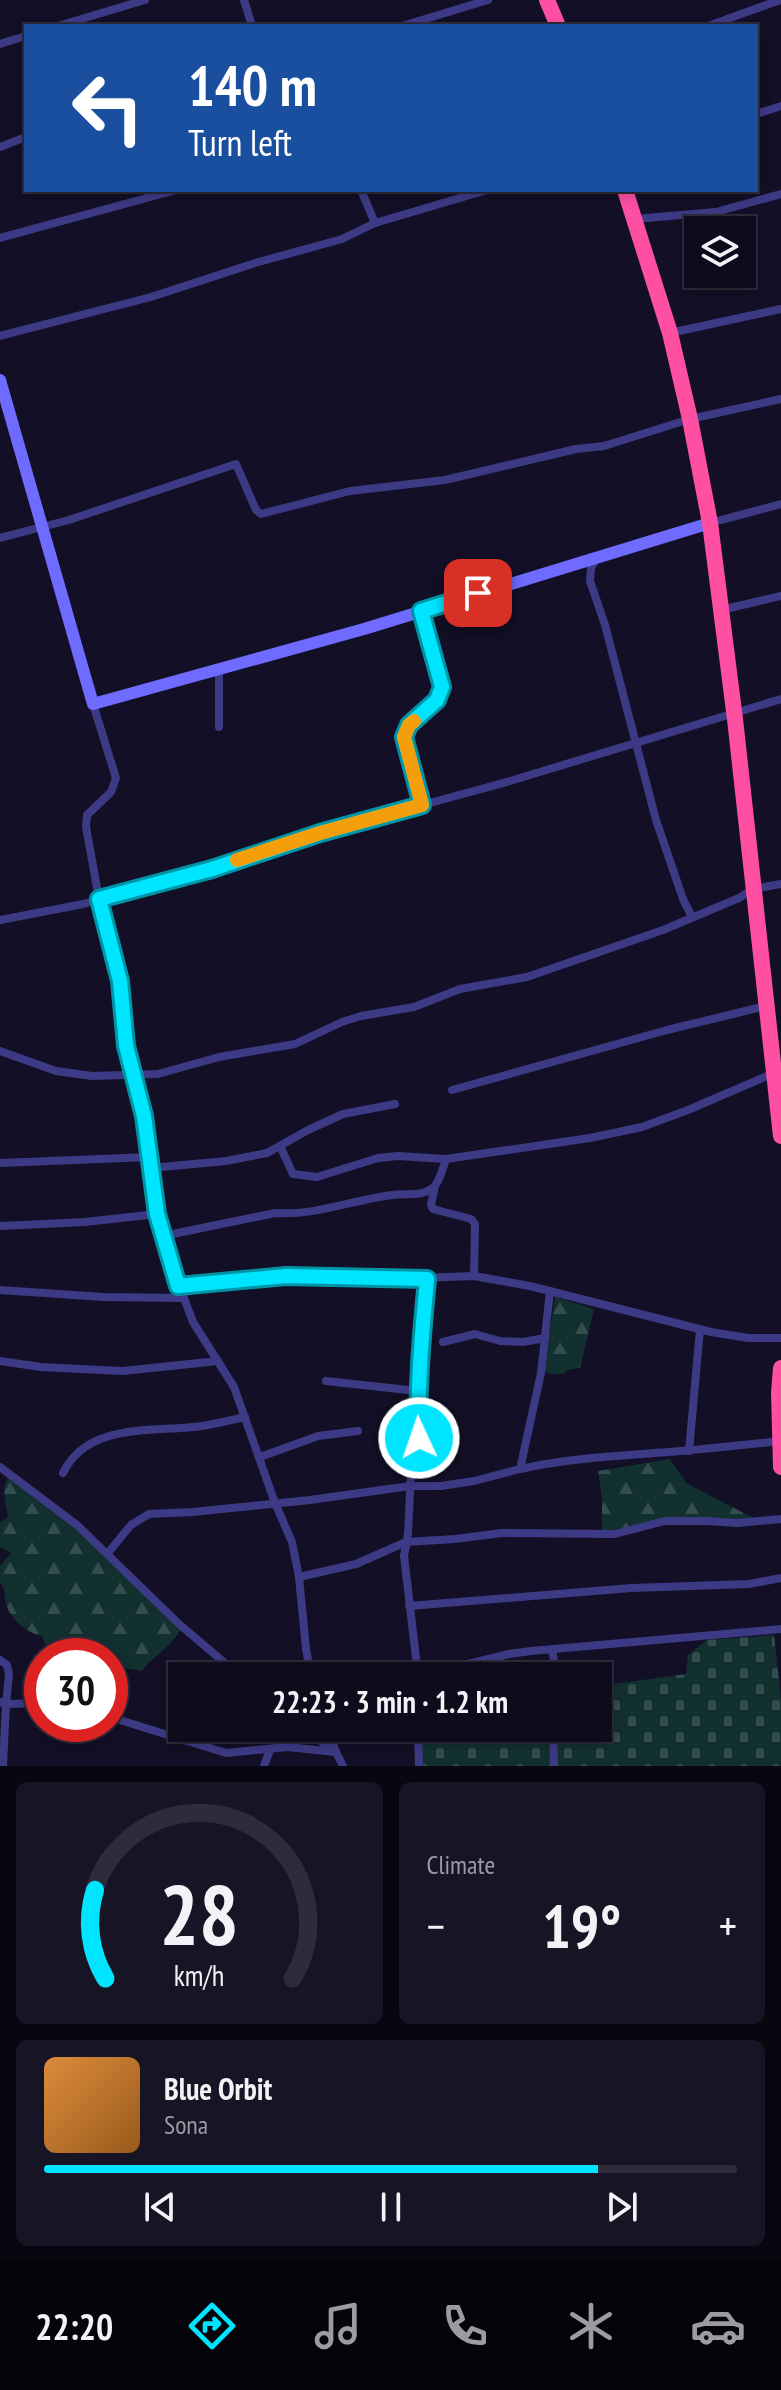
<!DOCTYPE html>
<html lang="en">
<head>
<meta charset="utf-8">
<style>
	:root { --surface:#0e0b1c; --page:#171425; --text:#f1f3f6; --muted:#9b9ba3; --line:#2e2b3b; --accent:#00e5ff }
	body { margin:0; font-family:"PT Sans Narrow",sans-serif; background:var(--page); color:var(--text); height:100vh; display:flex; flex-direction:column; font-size:30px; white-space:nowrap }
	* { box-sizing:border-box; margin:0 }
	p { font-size:26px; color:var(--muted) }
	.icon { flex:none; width:44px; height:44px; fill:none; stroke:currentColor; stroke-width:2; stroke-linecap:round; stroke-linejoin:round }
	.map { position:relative; height:1766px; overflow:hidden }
	.panel { display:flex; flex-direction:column; gap:16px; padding:16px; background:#08060f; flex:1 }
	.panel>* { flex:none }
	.hud { position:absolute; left:24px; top:24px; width:734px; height:168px; border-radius:0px; box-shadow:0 4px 12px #0003,0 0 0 2px var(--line); background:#1a4fa0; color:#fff; overflow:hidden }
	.buttons { position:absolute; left:684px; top:216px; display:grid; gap:16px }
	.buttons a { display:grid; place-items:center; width:72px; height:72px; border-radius:0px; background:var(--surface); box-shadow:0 4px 12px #0003,0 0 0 2px var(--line); font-size:40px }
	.speed { position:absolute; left:24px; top:1638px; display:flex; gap:16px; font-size:40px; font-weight:700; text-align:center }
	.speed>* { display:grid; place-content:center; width:104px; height:104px; border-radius:50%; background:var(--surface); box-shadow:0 4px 12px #0003,0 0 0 2px var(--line); line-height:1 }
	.speed .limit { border:12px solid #d22; background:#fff; color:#111 }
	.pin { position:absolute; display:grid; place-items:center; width:68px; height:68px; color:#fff; margin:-34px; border-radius:16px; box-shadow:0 4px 12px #0006 }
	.me { position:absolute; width:88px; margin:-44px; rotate:357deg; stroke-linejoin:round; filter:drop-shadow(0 0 6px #0008) }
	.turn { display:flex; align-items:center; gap:28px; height:168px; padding:0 32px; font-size:36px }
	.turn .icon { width:104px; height:104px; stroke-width:2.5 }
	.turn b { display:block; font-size:56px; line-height:68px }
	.big { font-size:60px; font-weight:800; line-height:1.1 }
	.panel .widget { flex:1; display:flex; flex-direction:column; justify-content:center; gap:12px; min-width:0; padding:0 28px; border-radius:12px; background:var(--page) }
	.panel .dial { align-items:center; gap:0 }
	.dial svg { height:208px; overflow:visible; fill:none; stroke:var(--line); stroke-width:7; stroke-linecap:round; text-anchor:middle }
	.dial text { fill:var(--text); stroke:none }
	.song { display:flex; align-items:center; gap:24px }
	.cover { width:96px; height:96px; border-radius:12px; background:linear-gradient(135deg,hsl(30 70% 55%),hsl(30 70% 35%)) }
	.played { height:8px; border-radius:4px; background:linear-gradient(90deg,var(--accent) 80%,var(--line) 80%) }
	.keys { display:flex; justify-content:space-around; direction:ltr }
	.heat { display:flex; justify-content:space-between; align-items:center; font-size:44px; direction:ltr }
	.panel .tiles { flex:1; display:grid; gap:16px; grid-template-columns:1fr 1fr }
	.widget:last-child { grid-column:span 2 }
	.trip { position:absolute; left:168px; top:1662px; width:444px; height:80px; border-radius:0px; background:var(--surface); box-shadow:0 4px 12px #0003,0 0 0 2px var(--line); font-weight:800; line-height:80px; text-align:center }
	.tab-bar { display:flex; height:128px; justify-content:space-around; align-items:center; background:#06040b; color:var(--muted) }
	.tab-bar .icon { width:56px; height:56px }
	.tab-bar .current { color:var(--accent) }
	.tab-bar b { font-size:36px; color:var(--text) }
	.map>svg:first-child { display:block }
	.forest { fill:url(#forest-firs) }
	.cemetery { fill:url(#cemetery-stones) }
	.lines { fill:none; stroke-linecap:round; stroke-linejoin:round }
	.street { stroke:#3d3a85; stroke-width:8 }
	.secondary { stroke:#6f6bff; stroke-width:12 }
	.highway { stroke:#ff4fa3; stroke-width:16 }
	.route-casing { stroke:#0095a6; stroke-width:20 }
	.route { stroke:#00e5ff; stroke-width:14 }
	.slow { stroke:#f59e0b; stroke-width:14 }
</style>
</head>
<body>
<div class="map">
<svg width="781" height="1766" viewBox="0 0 781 1766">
	<defs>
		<pattern id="forest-firs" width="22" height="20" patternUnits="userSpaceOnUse" patternTransform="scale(2)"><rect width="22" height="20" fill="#12302f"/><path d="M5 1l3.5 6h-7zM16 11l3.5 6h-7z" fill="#344d4e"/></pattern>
		<pattern id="cemetery-stones" width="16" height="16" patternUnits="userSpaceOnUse" patternTransform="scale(2)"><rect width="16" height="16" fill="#12302f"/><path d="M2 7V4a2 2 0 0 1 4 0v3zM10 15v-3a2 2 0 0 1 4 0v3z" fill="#344d4e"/></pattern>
	</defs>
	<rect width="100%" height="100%" fill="#130f26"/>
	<!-- forest -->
	<g class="forest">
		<polygon points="555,1297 594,1309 580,1368 567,1370 563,1374 549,1374 544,1370"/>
		<polygon points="670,1459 686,1483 757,1520 715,1518 602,1531 602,1499 598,1471"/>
		<path d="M11,1475L77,1526L182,1626C174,1646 153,1655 142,1671L123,1668L115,1662L110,1661V1656H47L48,1650L42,1636C28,1633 12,1621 7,1607C3,1598 7,1591 0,1582V1566L11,1553L0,1547V1522L5,1520L8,1516C5,1500 0,1484 11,1475Z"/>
	</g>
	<!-- cemetery -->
	<polygon class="cemetery" points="774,1635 781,1699 781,1766 420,1766 419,1728 598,1728 598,1686 686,1674 688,1655 707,1640"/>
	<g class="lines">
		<!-- street -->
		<g class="street">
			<polyline points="244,0 252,26"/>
			<polyline points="58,26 145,0"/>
			<polyline points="402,26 488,0"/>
			<polyline points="708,26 780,0"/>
			<polyline points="0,44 26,36"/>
			<polyline points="756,114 781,106"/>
			<polyline points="0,147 26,137"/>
			<polyline points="361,190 375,223"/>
			<polyline points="635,219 716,212 781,194"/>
			<polyline points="0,238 176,190"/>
			<polyline points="670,333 781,309"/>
			<polyline points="0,336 151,297 255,263 342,239 375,223 487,190"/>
			<polyline points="710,523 781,504"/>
			<polyline points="0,538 69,520 236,464 256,510 261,514 350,491 445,480 576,449 604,446 690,419 781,399"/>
			<polyline points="596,559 591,568 590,581 605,625 656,820 683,899 692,917"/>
			<polyline points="721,610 781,596"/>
			<polyline points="421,611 442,687 437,700 409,725 404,737 422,805"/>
			<polyline points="93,704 116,778 111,792 87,815 86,827 99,899 120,981 126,1046 144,1116 157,1214 167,1253 193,1322 234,1387 275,1503 292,1542 299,1577 306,1649 311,1676"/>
			<polyline points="219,727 219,670"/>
			<polyline points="0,920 83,904 180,878 320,833 510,781 781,699"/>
			<polyline points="0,1051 56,1071 92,1076 158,1074 219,1057 295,1044 342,1022 361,1016 414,1007 460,989 527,977 663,930 739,898 753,889 781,884"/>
			<polyline points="452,1090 667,1030 766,1006"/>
			<polyline points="280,1146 293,1174 317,1177 378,1158 398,1156 446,1159 590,1138 642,1127 688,1110 774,1073"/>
			<polyline points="0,1163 150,1157"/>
			<polyline points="151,1168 226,1161 267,1153 308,1130 343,1114 395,1104"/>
			<polyline points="435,1186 431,1205 433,1209 471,1219 475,1224 474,1276"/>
			<polyline points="0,1226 85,1222 157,1214"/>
			<path d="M163,1236L275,1213C314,1216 353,1200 392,1195C406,1193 423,1197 434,1187C440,1181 443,1167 446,1159"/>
			<polyline points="178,1286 286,1276 390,1279 474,1276 530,1286 711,1332 748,1338 781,1338"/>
			<polyline points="0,1290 104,1297 183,1298"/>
			<polyline points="443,1342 475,1334 500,1341 523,1342 545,1338"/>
			<polyline points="0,1361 41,1367 123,1371 218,1361"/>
			<polyline points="326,1381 417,1391"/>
			<polyline points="689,1451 700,1329"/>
			<polyline points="260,1457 318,1436 358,1431"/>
			<polyline points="0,1467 77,1525 179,1624 240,1676"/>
			<path d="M520,1469C569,1458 618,1456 668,1452C705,1449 743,1445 780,1441"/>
			<path d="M63,1473C88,1421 155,1433 202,1426C217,1424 231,1420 245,1417"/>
			<polyline points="107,1554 131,1525 149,1514 193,1512 310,1500 410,1486 441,1486 474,1481 520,1469 541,1373 550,1291"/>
			<polyline points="299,1577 356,1564 406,1542 455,1539 502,1533 615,1534 665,1521 707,1521 737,1523 781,1519"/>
			<polyline points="409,1606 632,1588 749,1584 781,1578"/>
			<polyline points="552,1650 557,1676"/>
			<polyline points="0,1660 7,1665 9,1674 6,1704 0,1702"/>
			<polyline points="418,1675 404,1556 408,1534 411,1472 419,1438 417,1391 420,1341 427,1279"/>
			<polyline points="418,1676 509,1654 531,1651 781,1629"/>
			<polyline points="110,1717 226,1753 287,1747 336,1752 328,1728"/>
			<polyline points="302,1728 336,1752 343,1766"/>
			<polyline points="418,1728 419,1766"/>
			<polyline points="553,1728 554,1766"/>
			<polyline points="3,1766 6,1704 42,1703"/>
			<polyline points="264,1766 270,1750"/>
		</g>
		<!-- secondary -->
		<polyline class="secondary" points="0,380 93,704 364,629 710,523"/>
		<!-- highway -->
		<g class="highway">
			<polyline points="547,0 558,26"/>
			<polyline points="625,190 670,333 690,419 710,523 735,719 781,1136"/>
			<polyline points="781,1368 779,1393 781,1467"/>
		</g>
	</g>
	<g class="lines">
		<defs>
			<path id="route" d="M419,1438C417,1382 422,1334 427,1279L286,1276L178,1286L157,1214L144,1116L126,1046L120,981L99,899L212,869L320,833L422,805L404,737L409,725L437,700L442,687L421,611L478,593"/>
		</defs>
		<!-- route casing -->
		<use href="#route" class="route-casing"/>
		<!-- route -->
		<use href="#route" class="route"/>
		<!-- slow -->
		<polyline class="slow" points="237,860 320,833 422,805 404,737 409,725 414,721"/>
	</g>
</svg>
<div class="buttons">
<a><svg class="icon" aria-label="layers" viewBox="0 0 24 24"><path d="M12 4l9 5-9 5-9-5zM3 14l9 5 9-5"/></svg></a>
</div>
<div class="speed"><div class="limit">30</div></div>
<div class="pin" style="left:478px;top:593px;background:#d93025"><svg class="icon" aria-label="arrive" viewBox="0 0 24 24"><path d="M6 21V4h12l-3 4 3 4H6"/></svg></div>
<svg class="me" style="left:419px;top:1438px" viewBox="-20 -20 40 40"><circle r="17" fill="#00e5ff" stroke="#fff" stroke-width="3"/><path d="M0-11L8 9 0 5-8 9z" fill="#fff"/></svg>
<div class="trip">22:23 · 3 min · 1.2 km</div>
<div class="hud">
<div class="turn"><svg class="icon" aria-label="left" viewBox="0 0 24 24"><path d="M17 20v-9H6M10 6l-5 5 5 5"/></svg><div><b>140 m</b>Turn left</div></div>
</div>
</div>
<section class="panel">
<div class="tiles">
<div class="widget dial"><svg viewBox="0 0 100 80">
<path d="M14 69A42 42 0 1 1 86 69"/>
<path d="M14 69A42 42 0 0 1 10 35" stroke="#00e5ff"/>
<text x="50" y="56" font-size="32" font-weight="700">28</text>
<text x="50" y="72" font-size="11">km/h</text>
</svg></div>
<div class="widget"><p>Climate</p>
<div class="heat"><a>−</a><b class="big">19°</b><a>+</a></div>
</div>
<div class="widget">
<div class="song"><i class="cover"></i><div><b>Blue Orbit</b><p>Sona</p></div></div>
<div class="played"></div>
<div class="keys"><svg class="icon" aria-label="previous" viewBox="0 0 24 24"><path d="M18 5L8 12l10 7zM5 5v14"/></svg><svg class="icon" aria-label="pause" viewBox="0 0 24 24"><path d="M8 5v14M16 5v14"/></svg><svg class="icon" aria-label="next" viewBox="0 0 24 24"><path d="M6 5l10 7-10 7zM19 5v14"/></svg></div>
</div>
</div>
</section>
<nav class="tab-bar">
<b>22:20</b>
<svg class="icon current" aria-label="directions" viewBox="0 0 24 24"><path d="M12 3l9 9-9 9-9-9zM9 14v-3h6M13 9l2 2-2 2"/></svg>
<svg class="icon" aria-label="music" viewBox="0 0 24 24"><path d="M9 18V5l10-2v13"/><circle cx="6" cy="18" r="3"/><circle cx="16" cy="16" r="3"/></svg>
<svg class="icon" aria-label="phone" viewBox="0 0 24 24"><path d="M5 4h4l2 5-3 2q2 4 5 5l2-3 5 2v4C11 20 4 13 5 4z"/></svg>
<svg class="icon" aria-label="climate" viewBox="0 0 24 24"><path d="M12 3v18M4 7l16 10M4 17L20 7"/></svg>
<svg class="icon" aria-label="car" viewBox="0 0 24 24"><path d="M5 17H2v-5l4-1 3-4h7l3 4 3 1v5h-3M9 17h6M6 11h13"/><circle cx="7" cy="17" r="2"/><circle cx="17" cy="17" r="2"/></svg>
</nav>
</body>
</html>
